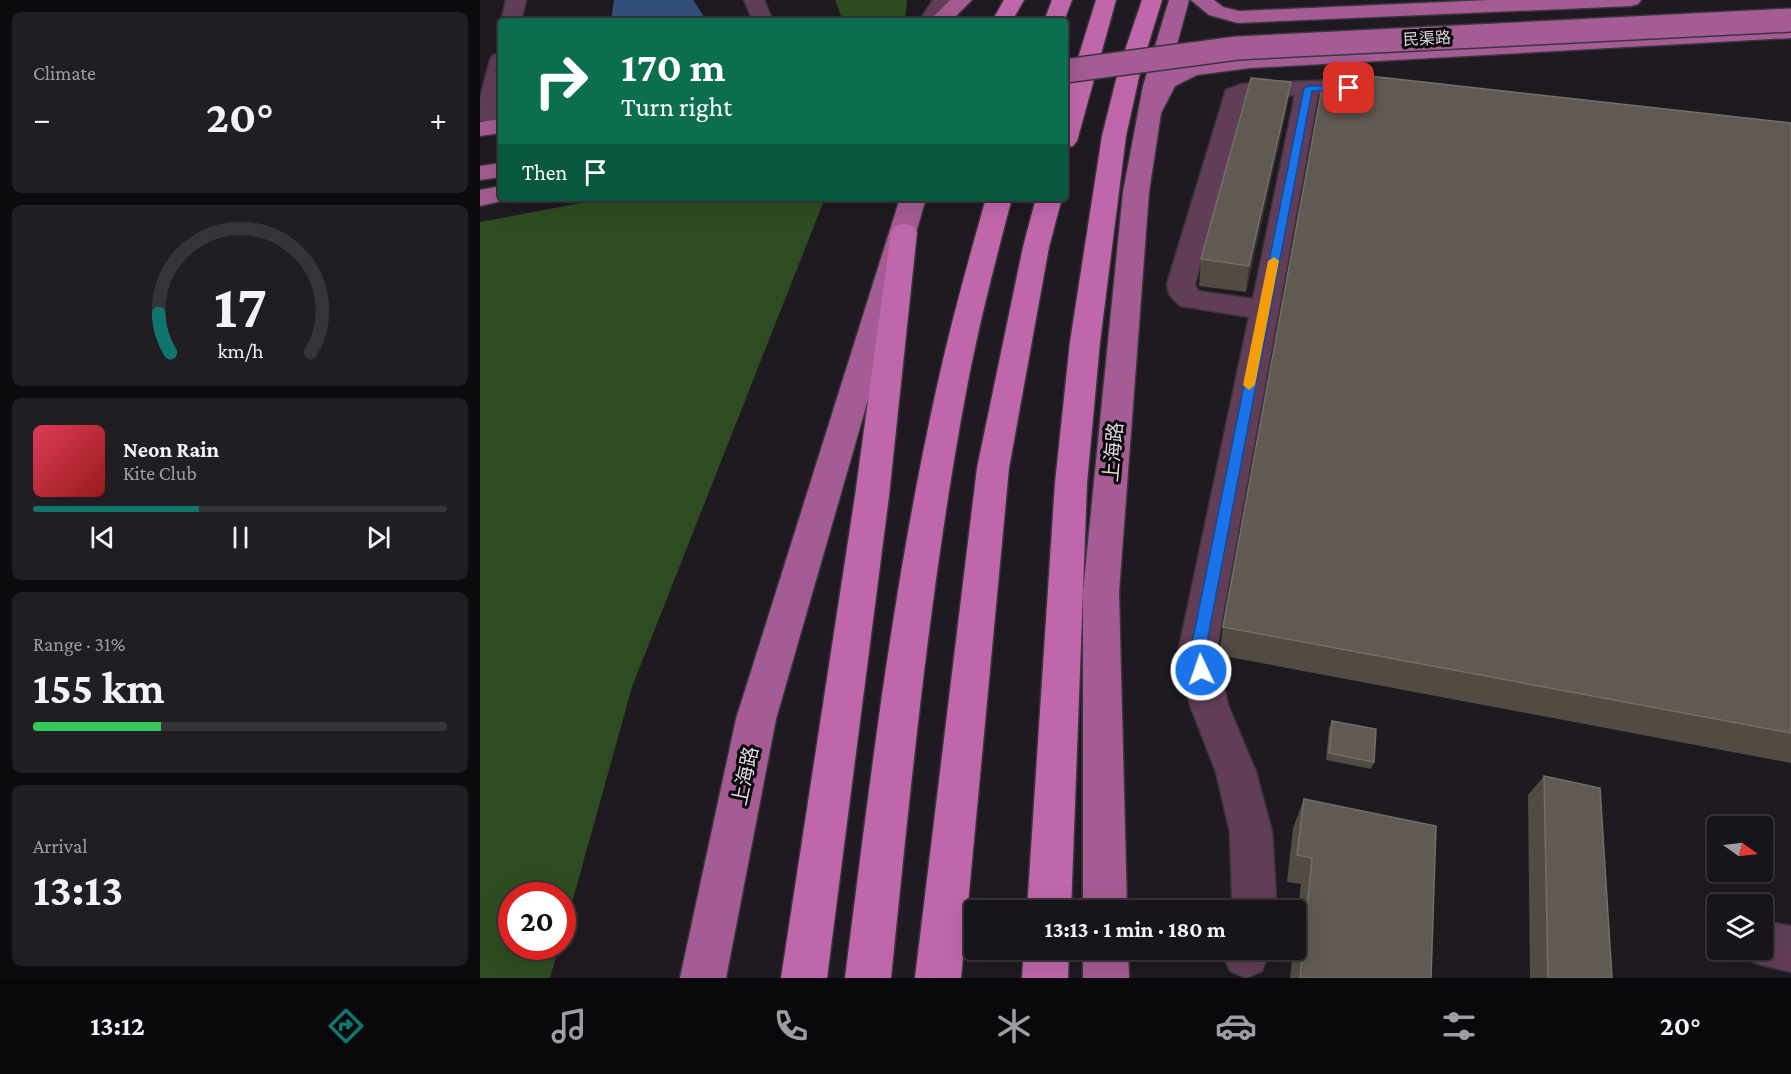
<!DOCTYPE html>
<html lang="en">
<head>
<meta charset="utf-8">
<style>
	:root { --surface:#17141a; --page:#201d23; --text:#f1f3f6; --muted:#9e9ea2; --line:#363339; --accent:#0f766e }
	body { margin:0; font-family:"Crimson Pro","Noto Sans SC",serif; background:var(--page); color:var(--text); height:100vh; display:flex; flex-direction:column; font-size:22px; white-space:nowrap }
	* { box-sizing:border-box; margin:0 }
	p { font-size:20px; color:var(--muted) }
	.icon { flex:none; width:33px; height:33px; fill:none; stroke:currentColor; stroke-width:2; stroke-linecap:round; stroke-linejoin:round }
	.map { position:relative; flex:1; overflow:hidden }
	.side { display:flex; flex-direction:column; gap:12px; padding:12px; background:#0d0b0e; width:480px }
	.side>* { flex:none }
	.banner { position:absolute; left:18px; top:18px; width:570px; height:183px; border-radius:6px; box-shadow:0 6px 24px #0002,0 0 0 2px var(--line); background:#0b6e4f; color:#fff; overflow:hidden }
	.needle { width:39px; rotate:104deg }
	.tools { position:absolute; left:1227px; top:816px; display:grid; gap:12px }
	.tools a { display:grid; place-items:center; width:66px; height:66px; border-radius:6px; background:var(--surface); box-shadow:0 6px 24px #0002,0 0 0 2px var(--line); font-size:30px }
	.speed { position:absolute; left:18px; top:882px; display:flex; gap:12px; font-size:30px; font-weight:700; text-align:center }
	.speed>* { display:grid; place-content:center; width:78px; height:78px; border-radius:50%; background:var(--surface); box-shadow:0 6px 24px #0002,0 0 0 2px var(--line); line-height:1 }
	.speed .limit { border:9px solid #d22; background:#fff; color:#111 }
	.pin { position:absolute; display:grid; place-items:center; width:51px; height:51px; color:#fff; margin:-26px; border-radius:12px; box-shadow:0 3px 9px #0006 }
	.me { position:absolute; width:66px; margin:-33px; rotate:357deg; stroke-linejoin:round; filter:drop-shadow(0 0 4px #0008) }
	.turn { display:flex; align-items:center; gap:21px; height:126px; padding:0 24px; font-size:27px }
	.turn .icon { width:78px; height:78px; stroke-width:2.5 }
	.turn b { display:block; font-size:42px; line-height:51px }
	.then { display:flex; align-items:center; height:57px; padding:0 24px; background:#0003; gap:12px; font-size:22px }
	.big { font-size:45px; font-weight:700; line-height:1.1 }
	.side .tile { flex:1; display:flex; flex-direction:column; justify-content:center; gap:9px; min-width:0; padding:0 21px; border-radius:9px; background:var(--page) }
	.side .dial { align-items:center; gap:0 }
	.dial svg { height:156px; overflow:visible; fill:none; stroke:var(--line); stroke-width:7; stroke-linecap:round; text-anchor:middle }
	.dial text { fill:var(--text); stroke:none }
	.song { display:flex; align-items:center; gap:18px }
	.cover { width:72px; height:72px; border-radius:9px; background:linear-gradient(135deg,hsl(350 70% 55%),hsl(0 70% 35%)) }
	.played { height:6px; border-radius:3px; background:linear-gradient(90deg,var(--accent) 40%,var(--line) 40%) }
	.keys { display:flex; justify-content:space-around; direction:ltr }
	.heat { display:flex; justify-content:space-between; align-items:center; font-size:33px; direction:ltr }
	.charge { height:9px; border-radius:4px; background:linear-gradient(90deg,#34c759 31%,var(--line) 0) }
	.trip { position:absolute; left:484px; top:900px; width:342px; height:60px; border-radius:6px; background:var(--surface); box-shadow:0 6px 24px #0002,0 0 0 2px var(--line); font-weight:700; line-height:60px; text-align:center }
	.dock { display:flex; height:96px; justify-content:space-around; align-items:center; background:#09080a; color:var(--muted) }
	.dock .icon { width:42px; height:42px }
	.dock .selected { color:var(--accent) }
	.dock b { font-size:27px; color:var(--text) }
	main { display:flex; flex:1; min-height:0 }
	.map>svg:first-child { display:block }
	.green { fill:#2e4c21 }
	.water { fill:#324f7b }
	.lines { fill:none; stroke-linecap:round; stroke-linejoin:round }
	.minor-casing { stroke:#3a353c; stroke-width:3 }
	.major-casing { stroke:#3a353c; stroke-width:3 }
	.highway-casing { stroke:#3a353c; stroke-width:3 }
	.minor { fill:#613d57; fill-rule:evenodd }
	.major { fill:#a55b93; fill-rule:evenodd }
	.highway { fill:#c067ab; fill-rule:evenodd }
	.major-bridge-casing { stroke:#3a353c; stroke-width:26; stroke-linecap:butt }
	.major-bridge { stroke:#a55b93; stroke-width:23 }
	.wall { fill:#524b42 }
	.shaded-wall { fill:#37312e }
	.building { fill:#605a53; stroke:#746e69; stroke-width:1.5 }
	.route { fill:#1a73e8; stroke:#114b97; stroke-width:1.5 }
	.slow { fill:#f59e0b }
	.labels { text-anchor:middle; stroke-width:6; stroke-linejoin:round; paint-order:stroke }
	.far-street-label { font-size:16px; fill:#ddd9df; stroke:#080609 }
	.street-label { font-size:20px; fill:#ddd9df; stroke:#080609 }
</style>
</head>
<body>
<main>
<section class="side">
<div class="tile"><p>Climate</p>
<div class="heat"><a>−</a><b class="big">20°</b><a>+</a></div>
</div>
<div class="tile dial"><svg viewBox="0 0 100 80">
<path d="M14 69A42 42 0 1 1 86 69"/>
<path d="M14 69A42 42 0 0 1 8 49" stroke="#0f766e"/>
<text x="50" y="56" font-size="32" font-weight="700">17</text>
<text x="50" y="72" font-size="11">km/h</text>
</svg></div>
<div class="tile">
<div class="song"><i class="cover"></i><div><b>Neon Rain</b><p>Kite Club</p></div></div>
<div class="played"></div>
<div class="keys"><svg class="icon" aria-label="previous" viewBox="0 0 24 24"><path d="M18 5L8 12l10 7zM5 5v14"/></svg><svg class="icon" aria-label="pause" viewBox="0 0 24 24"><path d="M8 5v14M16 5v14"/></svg><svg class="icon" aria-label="next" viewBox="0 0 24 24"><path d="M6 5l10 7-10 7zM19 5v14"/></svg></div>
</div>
<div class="tile"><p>Range · 31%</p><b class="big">155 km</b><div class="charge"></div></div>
<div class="tile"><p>Arrival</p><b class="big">13:13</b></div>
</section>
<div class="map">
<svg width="1311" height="978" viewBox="0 0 1311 978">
	<rect width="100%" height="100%" fill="#1f1a22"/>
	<!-- green -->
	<g class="green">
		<polygon points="355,0 427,0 425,21 363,21"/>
		<polygon points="128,198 345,198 152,687 83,935 82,896 32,896 32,946 79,947 70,978 0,978 0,222"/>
	</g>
	<!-- water -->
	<polygon class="water" points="134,0 213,0 227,21 131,21"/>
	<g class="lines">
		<defs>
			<g id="minor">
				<polygon points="26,0 46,0 41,21 21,22"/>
				<polygon points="264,0 284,0 293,21 273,21"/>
				<polygon points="453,0 473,0 459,21 439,21"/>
				<path d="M21,53C21,73 27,103 15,120L7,122L0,120V98L10,60L13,55Z"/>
				<path d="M856,80L894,85L897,90L894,95L886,97L838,95L736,653L748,705L776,772L792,832L796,898L794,910H750L752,898L750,832L736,772L710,705L698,653L769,317L701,306C692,299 688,295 687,284L746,90L762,84ZM815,95L773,299L718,291L715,284L764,99Z"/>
				<polygon points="1282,921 1311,926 1311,972 1282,965 1266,959 1262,950 1282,950"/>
				<polygon points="744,950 790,950 782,971 766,978 750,971 743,955"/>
			</g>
			<g id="major">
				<polygon points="470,0 492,0 471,21 449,21"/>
				<polygon points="689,0 709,0 690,70 725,60 770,55 1311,26 1311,38 770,68 717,75 695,86 681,113 669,192 639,592 647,910 603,910 603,592 643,192 663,86"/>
				<polygon points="711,0 734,0 743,7 759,11 1010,0 1161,0 1158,4 1151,6 758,23 729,15"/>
				<polygon points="21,119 21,133 0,136 0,122"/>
				<polygon points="21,163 21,177 0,180 0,166"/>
				<polygon points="21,186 21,198 30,199 0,206 0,190"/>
				<polygon points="420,198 446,198 296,719 246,978 200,978 256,719"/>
				<polygon points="603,950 648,950 649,978 603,978"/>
			</g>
			<g id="highway">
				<polygon points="524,0 544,0 532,21 512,21"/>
				<polygon points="572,0 592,0 584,21 564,21"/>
				<polygon points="616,0 636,0 597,141 593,146 585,148 585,100"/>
				<polygon points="662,0 682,0 661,68 646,136 620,342 607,483 591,910 547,910 575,483 590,342 622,136 639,68"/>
				<path d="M506,198H532C515,262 498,327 486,392C450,586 431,782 411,978H365C390,782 413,585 456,391C470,326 488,262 506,198Z"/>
				<polygon points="556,198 582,198 569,247 529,468 481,978 435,978 497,468 543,247"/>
				<polygon points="424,224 433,226 437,232 409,496 347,978 301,978 375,496 411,232 415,226"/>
				<polygon points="544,950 589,950 588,978 542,978"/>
			</g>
		</defs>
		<!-- minor casing -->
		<use href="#minor" class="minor-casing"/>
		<!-- major casing -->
		<use href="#major" class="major-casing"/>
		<!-- highway casing -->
		<use href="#highway" class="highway-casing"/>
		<!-- minor -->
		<use href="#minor" class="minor"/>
		<!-- major -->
		<use href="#major" class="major"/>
		<!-- highway -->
		<use href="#highway" class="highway"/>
		<defs>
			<polyline id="major-bridge" points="585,71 757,48 1311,20"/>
		</defs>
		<!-- major-bridge casing -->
		<use href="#major-bridge" class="major-bridge-casing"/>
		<!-- major-bridge -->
		<use href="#major-bridge" class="major-bridge"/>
	</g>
	<!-- wall -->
	<g class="wall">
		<polygon points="811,82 807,108 766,292 719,286 721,259"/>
		<polygon points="1311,123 1311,763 739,655 743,627"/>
		<polygon points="852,721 894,762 891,769 846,760 849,728"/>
		<polygon points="1064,776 1132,978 1050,978 1048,795"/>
		<polygon points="824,799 951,978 810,978 813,950 816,950 816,926 821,884 807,882 813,828"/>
	</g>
	<!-- shaded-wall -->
	<polygon class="shaded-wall" points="811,82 807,108 766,292 769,266"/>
	<!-- building -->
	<g class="building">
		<polygon points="845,71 1311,123 1311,733 743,627"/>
		<polygon points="771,78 811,82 769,266 721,259"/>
		<polygon points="852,721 896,729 894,762 849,753"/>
		<polygon points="1064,776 1120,788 1132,978 1068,978"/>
		<polygon points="824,799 956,826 951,978 820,978 832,858 817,855"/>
	</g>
	<!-- route -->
	<polygon class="route" points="869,85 873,88 872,90 832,91 725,653 729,670 727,675 721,677 716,675 710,653 824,88 828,86"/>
	<!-- slow -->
	<polygon class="slow" points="794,257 799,261 775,385 769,390 763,385 788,261"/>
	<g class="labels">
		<!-- far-street labels -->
		<g class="far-street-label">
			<text transform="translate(947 38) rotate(-3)" y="6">民渠路</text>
		</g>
		<!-- street labels -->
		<g class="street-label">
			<text transform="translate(633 452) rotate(-85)" y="7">上海路</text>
			<text transform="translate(265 776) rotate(-78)" y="7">上海路</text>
		</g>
	</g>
</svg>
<div class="tools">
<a><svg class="needle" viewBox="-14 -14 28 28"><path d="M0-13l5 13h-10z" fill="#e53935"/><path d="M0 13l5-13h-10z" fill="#9e9ea2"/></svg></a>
<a><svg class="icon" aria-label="layers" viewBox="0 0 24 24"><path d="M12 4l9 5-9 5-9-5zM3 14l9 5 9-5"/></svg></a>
</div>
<div class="speed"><div class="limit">20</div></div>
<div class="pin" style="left:869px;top:88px;background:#d93025"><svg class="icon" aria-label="arrive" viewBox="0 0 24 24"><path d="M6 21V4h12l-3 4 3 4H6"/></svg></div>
<svg class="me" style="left:721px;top:670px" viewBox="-20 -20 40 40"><circle r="17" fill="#1a73e8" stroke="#fff" stroke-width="3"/><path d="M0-11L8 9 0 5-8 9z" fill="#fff"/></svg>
<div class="trip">13:13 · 1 min · 180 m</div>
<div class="banner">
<div class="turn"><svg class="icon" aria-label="right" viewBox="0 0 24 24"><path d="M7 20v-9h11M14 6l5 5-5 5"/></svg><div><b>170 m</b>Turn right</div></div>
<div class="then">Then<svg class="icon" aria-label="arrive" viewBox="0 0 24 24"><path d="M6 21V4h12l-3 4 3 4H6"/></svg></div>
</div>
</div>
</main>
<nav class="dock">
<b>13:12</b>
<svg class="icon selected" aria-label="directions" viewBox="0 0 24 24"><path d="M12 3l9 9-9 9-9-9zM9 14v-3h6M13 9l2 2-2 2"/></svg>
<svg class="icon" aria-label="music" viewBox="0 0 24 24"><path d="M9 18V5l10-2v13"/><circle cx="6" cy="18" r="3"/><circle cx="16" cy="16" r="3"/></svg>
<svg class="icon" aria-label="phone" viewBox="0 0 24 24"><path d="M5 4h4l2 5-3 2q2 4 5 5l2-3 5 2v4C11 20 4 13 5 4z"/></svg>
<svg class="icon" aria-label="climate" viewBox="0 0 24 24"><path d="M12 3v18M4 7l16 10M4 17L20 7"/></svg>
<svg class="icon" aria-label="car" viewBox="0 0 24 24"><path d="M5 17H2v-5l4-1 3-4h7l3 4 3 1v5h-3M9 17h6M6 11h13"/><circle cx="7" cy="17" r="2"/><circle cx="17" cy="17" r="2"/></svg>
<svg class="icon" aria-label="filters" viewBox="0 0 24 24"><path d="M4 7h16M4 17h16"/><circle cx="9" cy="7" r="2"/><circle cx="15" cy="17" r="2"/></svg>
<b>20°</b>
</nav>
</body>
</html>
